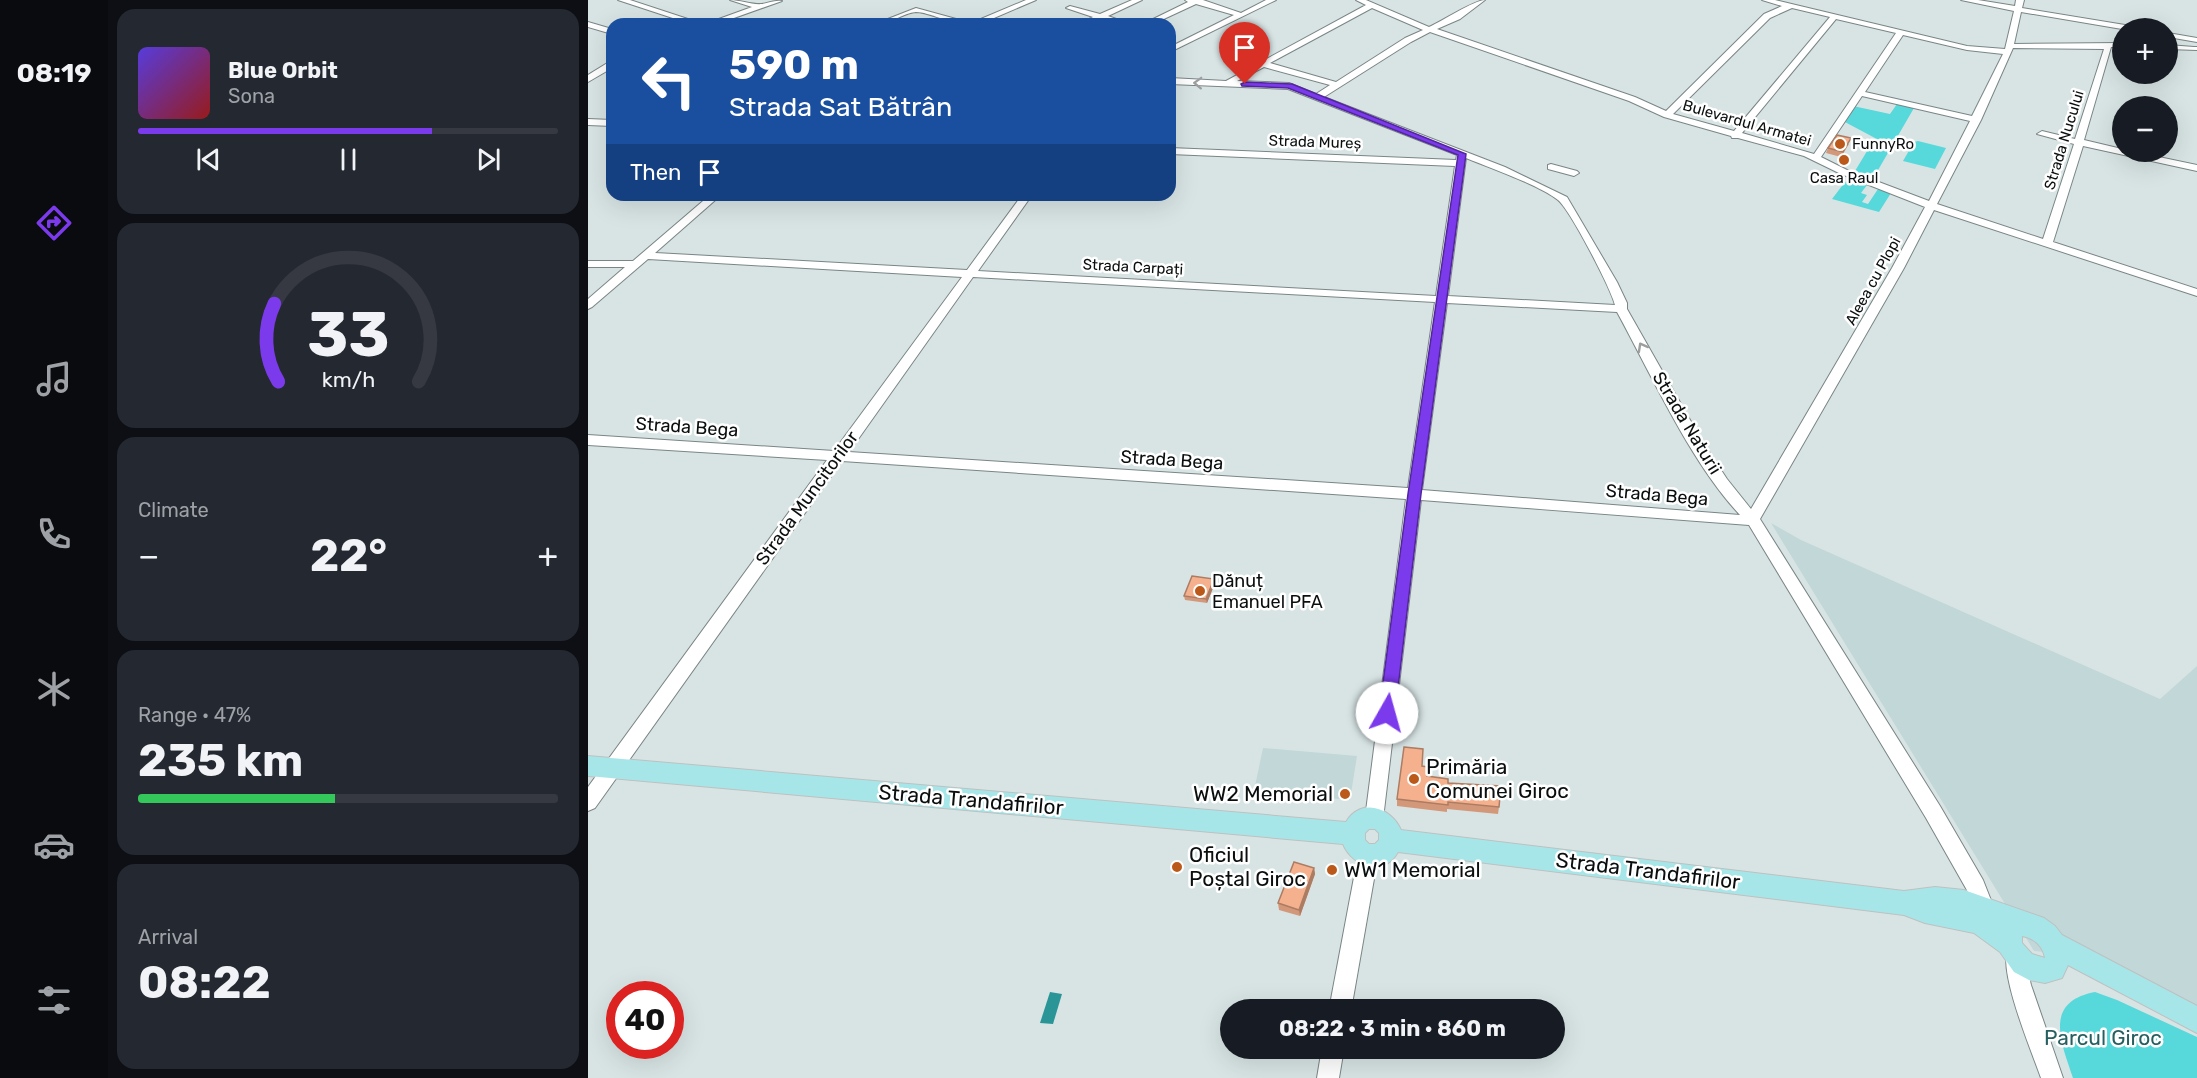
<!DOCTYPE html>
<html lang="en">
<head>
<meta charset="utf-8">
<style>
	:root { --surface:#171b24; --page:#242831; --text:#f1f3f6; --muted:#9ea1a6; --line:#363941; --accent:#7c3aed }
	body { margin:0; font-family:Rubik,sans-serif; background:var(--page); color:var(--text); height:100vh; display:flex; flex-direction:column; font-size:22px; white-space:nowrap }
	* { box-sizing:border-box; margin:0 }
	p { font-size:20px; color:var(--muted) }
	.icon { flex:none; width:33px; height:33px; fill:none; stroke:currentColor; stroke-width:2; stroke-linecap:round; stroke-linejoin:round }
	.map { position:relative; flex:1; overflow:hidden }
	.sheet { display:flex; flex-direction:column; gap:9px; padding:9px; background:#0d0f14; width:480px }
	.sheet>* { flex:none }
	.guide { position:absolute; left:18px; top:18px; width:570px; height:183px; border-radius:18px; box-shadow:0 6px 24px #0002; background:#1a4fa0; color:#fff; overflow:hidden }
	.controls { position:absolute; left:1524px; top:18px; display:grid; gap:12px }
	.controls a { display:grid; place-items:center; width:66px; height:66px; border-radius:50%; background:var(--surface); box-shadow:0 6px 24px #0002; font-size:30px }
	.speed { position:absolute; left:18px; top:981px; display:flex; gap:12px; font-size:30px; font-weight:700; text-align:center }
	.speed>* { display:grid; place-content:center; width:78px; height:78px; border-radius:50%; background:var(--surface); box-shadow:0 6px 24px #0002; line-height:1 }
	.speed .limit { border:9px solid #d22; background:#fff; color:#111 }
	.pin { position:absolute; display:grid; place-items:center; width:51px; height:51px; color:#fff; margin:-62px -26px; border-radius:50% 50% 50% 0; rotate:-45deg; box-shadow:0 0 6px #0007 }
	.pin .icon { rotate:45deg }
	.me { position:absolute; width:66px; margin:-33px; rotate:7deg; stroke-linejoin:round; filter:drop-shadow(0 0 4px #0008) }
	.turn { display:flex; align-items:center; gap:21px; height:126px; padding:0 24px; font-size:27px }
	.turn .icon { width:78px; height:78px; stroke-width:2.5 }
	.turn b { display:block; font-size:42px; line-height:51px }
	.then { display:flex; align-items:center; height:57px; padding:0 24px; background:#0003; gap:12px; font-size:22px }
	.big { font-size:45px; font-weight:700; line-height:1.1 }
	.sheet .card { flex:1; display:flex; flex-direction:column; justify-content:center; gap:9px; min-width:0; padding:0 21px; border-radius:18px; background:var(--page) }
	.sheet .dial { align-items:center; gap:0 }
	.dial svg { height:156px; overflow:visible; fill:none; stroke:var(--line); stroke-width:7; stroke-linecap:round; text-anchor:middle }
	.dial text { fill:var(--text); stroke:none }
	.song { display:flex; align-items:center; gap:18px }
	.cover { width:72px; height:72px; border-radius:9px; background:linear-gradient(135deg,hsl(250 70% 55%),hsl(0 70% 35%)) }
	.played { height:6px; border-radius:3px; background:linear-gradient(90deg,var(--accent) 70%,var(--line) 70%) }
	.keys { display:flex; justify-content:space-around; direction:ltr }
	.heat { display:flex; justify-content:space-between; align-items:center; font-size:33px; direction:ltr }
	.charge { height:9px; border-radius:4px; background:linear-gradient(90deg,#34c759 47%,var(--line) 0) }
	.trip { position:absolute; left:632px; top:999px; width:345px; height:60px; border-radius:30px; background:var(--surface); box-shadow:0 6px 24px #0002; font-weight:700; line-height:60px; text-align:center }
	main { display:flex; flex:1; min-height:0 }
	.tab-bar { display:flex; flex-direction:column; width:108px; justify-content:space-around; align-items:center; background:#090b0e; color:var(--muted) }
	.tab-bar .icon { width:42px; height:42px }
	.tab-bar .selected { color:var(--accent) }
	.tab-bar b { font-size:27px; color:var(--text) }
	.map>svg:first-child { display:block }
	.built { fill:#c2d7d8 }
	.green { fill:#57d8db }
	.water { fill:#299597 }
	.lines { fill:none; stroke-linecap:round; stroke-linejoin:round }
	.minor-casing { stroke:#7a8585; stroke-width:2 }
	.major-casing { stroke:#bfc0c0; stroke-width:2 }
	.minor { fill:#fff; fill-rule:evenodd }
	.major { fill:#a7e6e8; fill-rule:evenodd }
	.wall { fill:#d3987a }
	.shaded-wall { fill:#ac7c63 }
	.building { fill:#f5b18e; stroke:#ac7c63; stroke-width:1.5 }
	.oneway { stroke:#9d9f9f }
	.route { fill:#7c3aed; stroke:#51269a; stroke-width:1.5 }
	.poi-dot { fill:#ba5919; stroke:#fff; stroke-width:2 }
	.labels { text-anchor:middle; stroke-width:5; stroke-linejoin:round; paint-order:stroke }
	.far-street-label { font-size:15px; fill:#0a0e0e; stroke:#fff }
	.far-poi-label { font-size:15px; fill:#0a0e0e; stroke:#fff; text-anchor:start }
	.street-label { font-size:18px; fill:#0a0e0e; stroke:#fff }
	.poi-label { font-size:18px; fill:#0a0e0e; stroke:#fff; text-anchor:start }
	.near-poi-label { font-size:21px; fill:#0a0e0e; stroke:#fff; text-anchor:start }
	.near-street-label { font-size:21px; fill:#0a0e0e; stroke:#fff }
	.near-park-label { font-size:21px; fill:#265f60; stroke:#fff }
</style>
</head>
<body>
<main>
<nav class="tab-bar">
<b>08:19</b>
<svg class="icon selected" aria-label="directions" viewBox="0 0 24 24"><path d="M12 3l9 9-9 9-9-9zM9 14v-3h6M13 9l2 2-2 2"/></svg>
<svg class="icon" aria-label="music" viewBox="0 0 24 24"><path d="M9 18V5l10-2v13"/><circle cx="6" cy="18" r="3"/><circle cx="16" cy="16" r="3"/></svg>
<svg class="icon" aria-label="phone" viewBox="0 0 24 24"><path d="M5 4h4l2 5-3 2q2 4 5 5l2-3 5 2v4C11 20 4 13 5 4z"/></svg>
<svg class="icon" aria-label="climate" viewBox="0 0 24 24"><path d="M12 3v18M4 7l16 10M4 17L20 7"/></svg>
<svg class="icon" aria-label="car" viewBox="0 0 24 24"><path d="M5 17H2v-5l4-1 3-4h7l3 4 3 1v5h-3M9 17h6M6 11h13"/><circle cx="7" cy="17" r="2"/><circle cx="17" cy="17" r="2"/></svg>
<svg class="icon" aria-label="filters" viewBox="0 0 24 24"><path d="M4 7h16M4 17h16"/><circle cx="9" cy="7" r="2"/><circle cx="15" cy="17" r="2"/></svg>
</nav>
<section class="sheet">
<div class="card">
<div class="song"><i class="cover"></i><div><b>Blue Orbit</b><p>Sona</p></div></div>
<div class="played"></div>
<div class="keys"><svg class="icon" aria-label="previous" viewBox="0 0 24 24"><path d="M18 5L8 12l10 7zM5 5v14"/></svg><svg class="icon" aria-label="pause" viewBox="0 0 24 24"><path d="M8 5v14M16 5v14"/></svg><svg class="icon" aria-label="next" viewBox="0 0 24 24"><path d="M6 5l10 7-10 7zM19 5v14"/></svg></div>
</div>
<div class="card dial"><svg viewBox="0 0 100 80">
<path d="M14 69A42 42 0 1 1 86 69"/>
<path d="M14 69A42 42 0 0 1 12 29" stroke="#7c3aed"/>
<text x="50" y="56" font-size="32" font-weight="700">33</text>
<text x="50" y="72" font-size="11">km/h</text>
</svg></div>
<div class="card"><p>Climate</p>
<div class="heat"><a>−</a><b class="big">22°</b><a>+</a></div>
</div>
<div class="card"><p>Range · 47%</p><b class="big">235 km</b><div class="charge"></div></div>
<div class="card"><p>Arrival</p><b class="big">08:22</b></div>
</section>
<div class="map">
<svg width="1609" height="1078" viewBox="0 0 1609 1078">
	<rect width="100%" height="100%" fill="#d8e4e4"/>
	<!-- built -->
	<g class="built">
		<polygon points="1183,523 1213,540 1572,699 1609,666 1609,1011 1510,957 1446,951"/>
		<polygon points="675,748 769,756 762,800 666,791"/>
	</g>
	<!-- green -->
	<g class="green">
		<polygon points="1309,104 1326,108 1286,177 1267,171 1287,138 1255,121 1265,106 1302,114"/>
		<polygon points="1330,141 1358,148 1347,169 1315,161 1326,142"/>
		<polygon points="1264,180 1279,185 1273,193 1279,195 1274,202 1280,204 1290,189 1303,193 1291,212 1244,199 1257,182"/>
		<path d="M1507,992L1529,1000L1609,1037V1078H1485C1473,1042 1455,1002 1507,992Z"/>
	</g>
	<!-- water -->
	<polygon class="water" points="462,992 474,994 465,1024 452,1023"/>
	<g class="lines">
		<defs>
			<g id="minor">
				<polygon points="30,0 42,0 115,24 103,24"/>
				<path d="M142,0C152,0 164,5 174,4C181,3 186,0 194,1L129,24H117L164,7Z"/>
				<polygon points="438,0 448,0 392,24 381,24"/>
				<polygon points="544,0 554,0 520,16 542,24 530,24 513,19 502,24 492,24 505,17 478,8 482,6 512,14"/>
				<polygon points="597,0 615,0 653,13 678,0 688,0 582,52 582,47 646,15 608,4 565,24 555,24 600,2"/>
				<path d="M768,0H778L841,27C855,21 886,0 897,0L872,19L849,29L1047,97L1078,111L1176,14L1194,6L1174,0H1187L1379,46L1417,49L1426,11L1373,0H1390L1427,6L1428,0H1436L1434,8L1543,26L1544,28L1534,29L1433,12L1426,44L1534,43V47H1523L1496,140L1534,149V152H1547L1609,165V171L1495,146L1465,242L1609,289V296L1346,210L1316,268L1172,519L1352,806L1395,880L1408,913L1405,920L1398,923L1391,920L1380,892L1338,818L1161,525L833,500L795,819L793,825L786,828L779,825L777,819L818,499L254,461L7,808L0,811V787L239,460L0,445V435L246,451L374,277L60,259L4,307L0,309V299L37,267H0V261H45L122,195H133L67,253L379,270L434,195H444L390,271L848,296L867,166L582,154V148L868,160L869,155L700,89L582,84V78L638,81L778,5ZM784,8L835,30L817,38L748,82L682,63ZM1204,8L1242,17L1146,131L1085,114L1182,18ZM1248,19L1308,33L1226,154L1154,133ZM842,32L1041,101L1076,117L1143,136L1144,138H1150L1216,156L1253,174L1337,207L1304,268L1163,509L1139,479L1114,441L1039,309V303L1029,282L979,197L917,167L736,97L823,42ZM1315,35L1379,50L1415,54L1384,116L1277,92ZM1425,48L1516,49L1487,139L1454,131L1449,134L1486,144L1455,239L1349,204L1393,120ZM676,67L742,85L728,94L701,83L649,81ZM1274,96L1382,121L1341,201L1259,170L1233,157ZM878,158C902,168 951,185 970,200C983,211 1023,289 1027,305L860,296ZM385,277L847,302L820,488L261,452ZM859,303L1029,312C1064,376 1103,463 1152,515L834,490Z"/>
				<path d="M328,8L379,22L380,24C362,24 341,12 328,12C315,13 303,24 287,24Z"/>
				<polygon points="0,22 24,29 24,34 0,27"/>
				<polygon points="1580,33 1609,38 1609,42 1580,37"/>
				<polygon points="1580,45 1606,47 1609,47 1609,50 1580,49"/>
				<polygon points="21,62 24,62 24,68 0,82 0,75"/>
				<polygon points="0,119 24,120 24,126 0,125"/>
				<polygon points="963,164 989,171 991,173 986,176 960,169 960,165"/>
				<polygon points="780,847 787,849 790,856 763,1010 741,1010 770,856 773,849"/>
				<path d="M1427,946L1434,949L1443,985L1475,1078H1453C1444,1052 1410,972 1420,949Z"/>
				<polygon points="734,1048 756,1048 751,1078 729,1078"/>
			</g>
			<path id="major" d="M0,756L758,822C773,797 803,807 813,830L1316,891L1347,887L1376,890L1456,918L1467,926L1474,935L1609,1006V1033L1480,965L1474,978L1457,983L1441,980L1426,972L1412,952L1386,933L1337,923L1316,915L810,852C795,878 765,867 755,844L0,776ZM781,829H787L791,833V840L787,844H781L777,840V833ZM1434,936C1446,938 1455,946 1457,958L1444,954L1434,943Z"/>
		</defs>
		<!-- minor casing -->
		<use href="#minor" class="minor-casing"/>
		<!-- major casing -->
		<use href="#major" class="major-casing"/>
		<!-- minor -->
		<use href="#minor" class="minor"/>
		<!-- major -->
		<use href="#major" class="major"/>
	</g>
	<!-- wall -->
	<g class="wall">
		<polygon points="1261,144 1253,157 1238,153 1240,148"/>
		<polygon points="627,583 619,603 597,600 596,596"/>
		<polygon points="834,766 840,776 860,783 911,807 910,814 859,809 859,812 809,806 809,799"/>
		<polygon points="726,868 727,874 712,916 691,910 690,903"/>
	</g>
	<!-- shaded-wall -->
	<g class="shaded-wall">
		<polygon points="626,579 627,583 619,603 618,599"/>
		<polygon points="726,868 727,874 712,916 711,910"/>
	</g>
	<!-- building -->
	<g class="building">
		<polygon points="1249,135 1263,138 1255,152 1240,148"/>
		<polygon points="604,576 626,579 618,599 596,596"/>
		<polygon points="816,747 835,749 834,766 840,767 839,776 860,779 860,783 913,786 911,807 860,802 860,805 809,799"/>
		<polygon points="706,862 726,868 711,910 690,903"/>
	</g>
	<!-- one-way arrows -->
	<defs><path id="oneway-chevron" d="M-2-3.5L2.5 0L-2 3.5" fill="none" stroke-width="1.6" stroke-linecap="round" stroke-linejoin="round" transform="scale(1.5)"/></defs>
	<g class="oneway">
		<use href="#oneway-chevron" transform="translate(610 83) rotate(-178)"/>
		<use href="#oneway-chevron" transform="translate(1054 347) rotate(-119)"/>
	</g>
	<!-- route -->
	<polygon class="route" points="657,82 704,84 878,154 833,494 807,713 804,718 799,720 793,718 791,713 820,494 870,155 700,88 654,86 653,84"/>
	<!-- markers -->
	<g class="poi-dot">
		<circle cx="1252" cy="144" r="6"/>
		<circle cx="1256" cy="160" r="6"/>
		<circle cx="612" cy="591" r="6"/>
		<circle cx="826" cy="779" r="6"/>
		<circle cx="757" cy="794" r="6"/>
		<circle cx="589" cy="867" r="6"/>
		<circle cx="744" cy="870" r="6"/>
	</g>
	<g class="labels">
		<!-- far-street labels -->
		<g class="far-street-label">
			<text transform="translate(1159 123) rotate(16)" y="5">Bulevardul Armatei</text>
			<text transform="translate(1476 140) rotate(-73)" y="5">Strada Nucului</text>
			<text transform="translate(727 142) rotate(2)" y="5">Strada Mureș</text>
			<text transform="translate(545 267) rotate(3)" y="5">Strada Carpați</text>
			<text transform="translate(1285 281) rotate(-61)" y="5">Aleea cu Plopi</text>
		</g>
		<!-- far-poi labels -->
		<g class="far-poi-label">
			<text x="1264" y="149">FunnyRo</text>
			<text x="1256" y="183" text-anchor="middle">Casa Raul</text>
		</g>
		<!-- street labels -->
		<g class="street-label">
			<text transform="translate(1099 423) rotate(59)" y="6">Strada Naturii</text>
			<text transform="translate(99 427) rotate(4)" y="6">Strada Bega</text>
			<text transform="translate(584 460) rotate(4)" y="6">Strada Bega</text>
			<text transform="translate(1069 495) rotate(5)" y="6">Strada Bega</text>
			<text transform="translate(219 498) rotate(-54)" y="6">Strada Muncitorilor</text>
		</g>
		<!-- poi labels -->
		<g class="poi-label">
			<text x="624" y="587">Dănuț<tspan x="624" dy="21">Emanuel PFA</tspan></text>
		</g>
		<!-- near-poi labels -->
		<g class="near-poi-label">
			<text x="838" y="774">Primăria<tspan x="838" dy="24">Comunei Giroc</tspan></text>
			<text x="745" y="801" text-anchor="end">WW2 Memorial</text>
			<text x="601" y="862">Oficiul<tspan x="601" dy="24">Poștal Giroc</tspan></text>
			<text x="756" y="877">WW1 Memorial</text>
		</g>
		<!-- near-street labels -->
		<g class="near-street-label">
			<text transform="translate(383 800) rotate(5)" y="7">Strada Trandafirilor</text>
			<text transform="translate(1060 871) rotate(7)" y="7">Strada Trandafirilor</text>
		</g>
		<!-- near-park labels -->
		<g class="near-park-label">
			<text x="1515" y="1045">Parcul Giroc</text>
		</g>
	</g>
</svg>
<div class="controls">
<a>+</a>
<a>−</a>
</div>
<div class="speed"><div class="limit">40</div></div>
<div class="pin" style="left:657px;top:84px;background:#d93025"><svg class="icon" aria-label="arrive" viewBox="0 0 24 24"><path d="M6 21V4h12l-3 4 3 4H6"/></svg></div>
<svg class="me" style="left:799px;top:713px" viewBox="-20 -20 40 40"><circle r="19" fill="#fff"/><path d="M0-13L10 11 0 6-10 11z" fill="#7c3aed"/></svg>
<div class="trip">08:22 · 3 min · 860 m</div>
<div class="guide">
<div class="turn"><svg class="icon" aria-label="left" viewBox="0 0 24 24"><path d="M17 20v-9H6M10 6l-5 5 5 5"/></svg><div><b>590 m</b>Strada Sat Bătrân</div></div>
<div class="then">Then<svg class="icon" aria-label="arrive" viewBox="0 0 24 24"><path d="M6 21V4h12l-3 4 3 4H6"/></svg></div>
</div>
</div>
</main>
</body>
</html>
